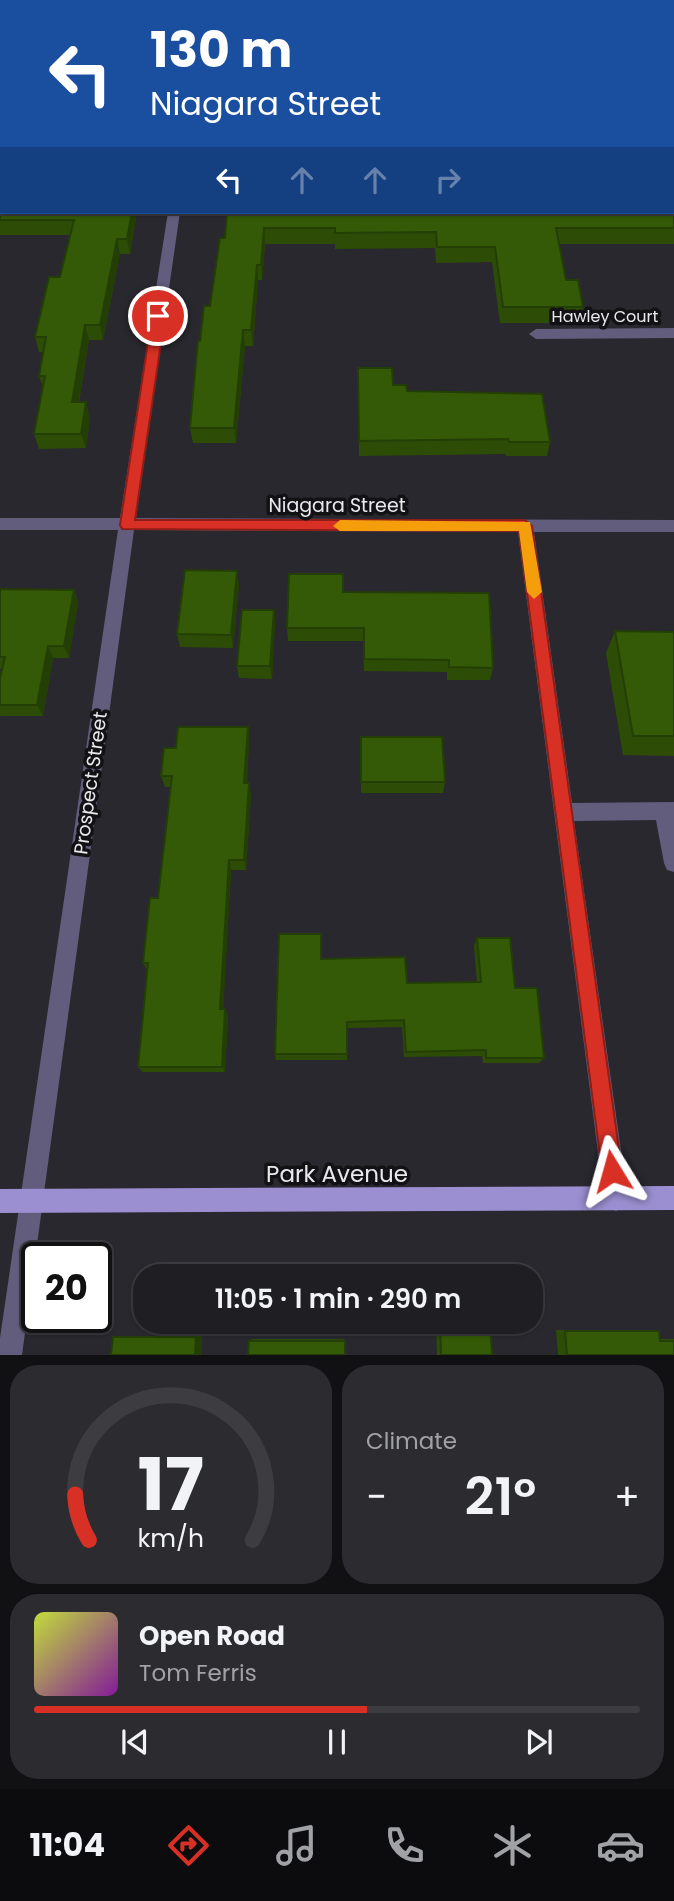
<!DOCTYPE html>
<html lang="en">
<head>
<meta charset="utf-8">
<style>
	:root { --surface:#1f1e23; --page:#2c2b30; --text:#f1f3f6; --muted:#a1a2a6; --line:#3c3c41; --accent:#d93025 }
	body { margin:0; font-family:Poppins,sans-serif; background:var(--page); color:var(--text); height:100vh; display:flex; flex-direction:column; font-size:26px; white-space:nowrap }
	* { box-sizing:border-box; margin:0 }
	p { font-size:23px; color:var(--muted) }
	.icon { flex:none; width:38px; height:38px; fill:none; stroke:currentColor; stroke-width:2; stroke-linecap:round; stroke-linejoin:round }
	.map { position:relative; height:1355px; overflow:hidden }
	.drawer { display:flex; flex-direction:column; gap:10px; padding:10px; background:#111013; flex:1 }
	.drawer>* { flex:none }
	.top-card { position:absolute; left:0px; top:0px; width:676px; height:214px; box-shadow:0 2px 5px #0004,0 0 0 2px var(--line); background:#1a4fa0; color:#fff; overflow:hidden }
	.speed { position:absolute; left:21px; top:1242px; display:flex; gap:14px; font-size:35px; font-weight:700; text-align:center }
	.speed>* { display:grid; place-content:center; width:91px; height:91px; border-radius:50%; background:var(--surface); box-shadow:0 2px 5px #0004,0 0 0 2px var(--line); line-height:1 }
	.speed .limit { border:4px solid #111; border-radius:10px; background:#fff; color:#111 }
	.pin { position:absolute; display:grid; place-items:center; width:60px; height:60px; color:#fff; margin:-30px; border:4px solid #fff; border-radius:50%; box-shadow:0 2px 7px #0007 }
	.me { position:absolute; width:77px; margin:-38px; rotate:352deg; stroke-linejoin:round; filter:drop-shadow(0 0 5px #0008) }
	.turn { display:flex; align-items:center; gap:24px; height:147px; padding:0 35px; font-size:32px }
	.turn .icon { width:91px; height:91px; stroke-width:2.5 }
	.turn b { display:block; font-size:49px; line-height:60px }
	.lanes { display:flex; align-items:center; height:66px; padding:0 35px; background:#0003; justify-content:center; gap:35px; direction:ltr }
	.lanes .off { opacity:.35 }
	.big { font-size:52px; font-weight:600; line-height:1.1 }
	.drawer .tile { flex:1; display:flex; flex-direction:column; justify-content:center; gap:10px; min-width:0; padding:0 24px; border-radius:28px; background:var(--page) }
	.drawer .dial { align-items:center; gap:0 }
	.dial svg { height:182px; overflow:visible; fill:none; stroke:var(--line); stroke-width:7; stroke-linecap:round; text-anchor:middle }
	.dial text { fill:var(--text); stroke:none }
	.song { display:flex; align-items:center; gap:21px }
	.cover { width:84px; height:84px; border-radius:10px; background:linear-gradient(135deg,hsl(70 70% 55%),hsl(290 70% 35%)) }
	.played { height:7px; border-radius:4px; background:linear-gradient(90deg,var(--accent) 55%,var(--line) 55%) }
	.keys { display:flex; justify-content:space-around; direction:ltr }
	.heat { display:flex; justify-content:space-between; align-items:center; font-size:38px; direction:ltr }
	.drawer .tiles { flex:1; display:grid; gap:10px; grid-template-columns:1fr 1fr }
	.tile:last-child { grid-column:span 2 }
	.trip { position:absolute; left:133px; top:1264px; width:410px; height:70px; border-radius:28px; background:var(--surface); box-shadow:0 2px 5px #0004,0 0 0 2px var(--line); font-weight:600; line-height:70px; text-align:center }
	.menu { display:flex; height:112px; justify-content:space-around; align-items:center; background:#0c0c0e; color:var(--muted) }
	.menu .icon { width:49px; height:49px }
	.menu .active { color:var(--accent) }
	.menu b { font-size:32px; color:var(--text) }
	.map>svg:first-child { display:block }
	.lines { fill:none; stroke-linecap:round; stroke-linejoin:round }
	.minor { fill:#625d7d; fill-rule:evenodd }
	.major { fill:#9b8fd1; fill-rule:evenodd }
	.rail-casing { stroke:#95949a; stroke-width:5 }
	.rail { stroke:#121114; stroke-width:3.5; stroke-dasharray:10; stroke-linecap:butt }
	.wall { fill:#2d4d06 }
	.shaded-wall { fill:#243f05 }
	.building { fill:#345a07; stroke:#243f05; stroke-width:2 }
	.route { fill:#d93025; stroke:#8d1f18; stroke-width:2 }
	.slow { fill:#f59e0b }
	.labels { text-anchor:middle; stroke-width:7; stroke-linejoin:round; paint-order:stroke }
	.far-street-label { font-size:16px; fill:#e9e8ed; stroke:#121114 }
	.street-label { font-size:19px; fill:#e9e8ed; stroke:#121114 }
	.near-street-label { font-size:23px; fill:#e9e8ed; stroke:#121114 }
</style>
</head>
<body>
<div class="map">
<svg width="674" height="1355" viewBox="0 0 674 1355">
	<rect width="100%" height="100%" fill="#29282f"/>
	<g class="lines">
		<!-- minor -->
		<g class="minor">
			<rect x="201" y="0" width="10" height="2"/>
			<rect x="0" y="172" width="2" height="8"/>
			<polygon points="168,212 180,212 136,518 674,520 674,532 534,532 572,803 674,802 674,872 667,870 664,863 656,820 574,821 628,1199 624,1207 616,1211 608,1207 604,1199 518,532 134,530 22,1355 0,1355 0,1338 118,530 0,530 0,518 120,518"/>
			<polygon points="674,328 674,338 536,339 529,334 536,329"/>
		</g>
		<!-- major -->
		<polygon class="major" points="674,1186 674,1210 0,1213 0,1189"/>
		<defs>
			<polyline id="rail" points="644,2 652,0"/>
		</defs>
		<!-- rail casing -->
		<use href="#rail" class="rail-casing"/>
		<!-- rail -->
		<use href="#rail" class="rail"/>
	</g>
	<!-- wall -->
	<g class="wall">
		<polygon points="0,191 137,212 130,254 120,254 103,340 89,340 79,402 90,417 86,448 39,449 34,434 43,388 39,376 43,352 39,352 35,337 60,277 70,235 0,235"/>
		<polygon points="674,209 674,244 559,244 566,280 583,307 579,323 500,323 492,262 436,263 435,248 335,249 335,244 265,244 262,280 258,280 253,346 245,346 236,443 193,443 190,428 200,341 210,306 225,238 227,212"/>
		<polygon points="358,368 407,391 550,442 547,456 506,456 505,454 359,456"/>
		<polygon points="239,584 233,648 180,647 177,634"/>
		<polygon points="0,589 74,590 78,602 69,658 53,658 43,716 1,716 0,715 0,678 2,669 0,669"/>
		<polygon points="343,592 493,668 490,680 447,680 447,672 364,671 363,641 288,641 287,628"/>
		<polygon points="274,610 275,623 272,679 239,678 237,666"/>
		<polygon points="615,631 674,632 674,756 623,755 606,653"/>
		<polygon points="248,727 249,738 247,783 249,783 251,794 246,870 231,870 223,1009 225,1009 228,1016 225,1072 143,1072 138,1067 148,971 143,963 158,898 170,787 165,787 161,776 176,748"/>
		<polygon points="361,737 445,782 443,793 361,793"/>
		<polygon points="477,938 515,988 544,1058 539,1063 483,1063 482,1056 404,1057 402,1027 347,1028 347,1060 276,1060 275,1054 321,959 407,983 477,982 474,946"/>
		<polygon points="436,1321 490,1321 492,1355 437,1355"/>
		<polygon points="556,1330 647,1330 659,1331 660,1339 674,1339 674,1355 558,1355"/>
		<polygon points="122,1336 202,1336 201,1355 113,1337"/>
		<polygon points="252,1339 344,1339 345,1355 374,1355 248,1355 249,1341"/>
	</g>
	<!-- shaded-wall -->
	<g class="shaded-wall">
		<polygon points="132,212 137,212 130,254 127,239"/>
		<polygon points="264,228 265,244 262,280 261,265"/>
		<polygon points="117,239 120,254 103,340 100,325"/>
		<polygon points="257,265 258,280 253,346 251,330"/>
		<polygon points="85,325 89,340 76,417 72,402"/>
		<polygon points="243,330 245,346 236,443 234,428"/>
		<polygon points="86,402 90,417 86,448 81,434"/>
		<polygon points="237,571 239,584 233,648 231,635"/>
		<polygon points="74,590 78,602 69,658 64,646"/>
		<polygon points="274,610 275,623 272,679 270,666"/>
		<polygon points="48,646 53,658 43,716 37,705"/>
		<polygon points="248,727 249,738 246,794 244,783"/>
		<polygon points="249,783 251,794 246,870 244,860"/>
		<polygon points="229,860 231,870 223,1016 220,1009"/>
		<polygon points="225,1009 228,1016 225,1072 222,1067"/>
		<polygon points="202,1336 201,1355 195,1355 196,1337"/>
	</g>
	<!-- building -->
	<g class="building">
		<rect x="112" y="0" width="45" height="2"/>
		<polygon points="0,191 2,191 2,212 132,212 127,239 117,239 100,325 85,325 72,402 86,402 81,434 34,434 45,376 39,376 46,337 35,337 49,277 60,277 74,220 0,220"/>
		<polygon points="674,209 674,228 556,228 566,280 578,280 583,307 503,307 495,247 437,247 436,232 335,233 335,228 264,228 261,265 257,265 251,330 243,330 234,428 190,428 198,341 200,341 204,306 210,306 220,238 225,238 227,212 674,212"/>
		<polygon points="358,368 392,368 393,385 406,385 407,391 542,394 550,442 509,442 508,439 359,441"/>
		<polygon points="185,570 237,571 231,635 177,634"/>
		<polygon points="289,574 343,574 343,592 489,593 493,668 449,667 449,660 364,659 364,628 287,628"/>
		<polygon points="0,589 74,590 64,646 48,646 37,705 0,705 0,678 5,657 0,657"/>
		<polygon points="242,610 274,610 270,666 237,666"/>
		<polygon points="615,631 674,632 674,736 633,736"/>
		<polygon points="178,727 248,727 244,783 249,783 244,860 229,860 220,1009 225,1009 222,1067 138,1067 148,963 143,963 150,898 158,898 172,776 161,776 164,748 176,748"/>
		<polygon points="361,737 442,737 445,782 361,782"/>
		<polygon points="279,934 321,934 321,959 405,957 407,983 481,982 477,938 510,938 515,988 537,988 544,1058 486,1058 486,1050 406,1052 404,1020 347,1022 347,1054 275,1054"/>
		<polygon points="440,1321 490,1321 492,1355 441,1355"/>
		<polygon points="565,1331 659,1331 660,1341 674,1341 674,1355 567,1355"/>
		<polygon points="113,1337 196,1337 195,1355 111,1355"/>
		<polygon points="249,1341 345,1341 345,1355 248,1355"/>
	</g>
	<!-- route -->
	<polygon class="route" points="158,312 165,316 135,520 525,520 532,526 622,1171 619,1178 612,1182 605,1178 602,1171 519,531 122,529 120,525 152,316"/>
	<!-- slow -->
	<polygon class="slow" points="340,520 530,522 542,592 534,599 527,592 519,531 340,531 333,526"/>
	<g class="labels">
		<!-- far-street labels -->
		<g class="far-street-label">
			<text x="605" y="322">Hawley Court</text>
		</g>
		<!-- street labels -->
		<g class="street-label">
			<text x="337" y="512">Niagara Street</text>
			<text transform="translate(90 783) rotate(-82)" y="7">Prospect Street</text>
		</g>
		<!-- near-street labels -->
		<g class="near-street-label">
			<text x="337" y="1182">Park Avenue</text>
		</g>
	</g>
</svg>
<div class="speed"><div class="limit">20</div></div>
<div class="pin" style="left:158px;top:316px;background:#d93025"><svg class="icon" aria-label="arrive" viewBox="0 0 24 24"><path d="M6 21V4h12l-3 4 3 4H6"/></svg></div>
<svg class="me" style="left:612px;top:1171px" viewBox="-20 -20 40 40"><path d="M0-17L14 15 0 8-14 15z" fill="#d93025" stroke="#fff" stroke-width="4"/></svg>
<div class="trip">11:05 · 1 min · 290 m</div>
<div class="top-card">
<div class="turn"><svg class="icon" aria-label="left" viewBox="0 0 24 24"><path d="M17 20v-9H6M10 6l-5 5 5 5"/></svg><div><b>130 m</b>Niagara Street</div></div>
<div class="lanes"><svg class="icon" aria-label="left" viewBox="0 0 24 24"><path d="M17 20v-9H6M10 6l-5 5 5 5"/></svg><svg class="icon off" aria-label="ahead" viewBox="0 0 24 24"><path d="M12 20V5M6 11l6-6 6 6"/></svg><svg class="icon off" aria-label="ahead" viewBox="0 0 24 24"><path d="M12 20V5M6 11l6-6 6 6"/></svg><svg class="icon off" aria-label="right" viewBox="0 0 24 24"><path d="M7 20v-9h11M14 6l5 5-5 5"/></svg></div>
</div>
</div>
<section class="drawer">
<div class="tiles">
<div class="tile dial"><svg viewBox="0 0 100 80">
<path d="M14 69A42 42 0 1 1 86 69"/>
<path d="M14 69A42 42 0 0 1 8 49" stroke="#d93025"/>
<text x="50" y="56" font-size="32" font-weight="700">17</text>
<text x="50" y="72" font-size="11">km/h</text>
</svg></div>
<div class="tile"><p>Climate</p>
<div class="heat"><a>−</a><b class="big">21°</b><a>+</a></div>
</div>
<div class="tile">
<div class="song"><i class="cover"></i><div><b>Open Road</b><p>Tom Ferris</p></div></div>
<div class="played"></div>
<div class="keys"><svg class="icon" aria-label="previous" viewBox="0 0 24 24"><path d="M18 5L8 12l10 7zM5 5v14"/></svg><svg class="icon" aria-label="pause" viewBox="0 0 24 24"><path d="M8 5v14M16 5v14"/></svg><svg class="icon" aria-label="next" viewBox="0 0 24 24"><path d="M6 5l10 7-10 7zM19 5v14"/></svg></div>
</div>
</div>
</section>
<nav class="menu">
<b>11:04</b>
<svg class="icon active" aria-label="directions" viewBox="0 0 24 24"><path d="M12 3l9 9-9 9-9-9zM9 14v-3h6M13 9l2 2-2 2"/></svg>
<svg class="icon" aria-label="music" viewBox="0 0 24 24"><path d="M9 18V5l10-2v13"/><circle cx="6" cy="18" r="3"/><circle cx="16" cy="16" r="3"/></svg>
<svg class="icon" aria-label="phone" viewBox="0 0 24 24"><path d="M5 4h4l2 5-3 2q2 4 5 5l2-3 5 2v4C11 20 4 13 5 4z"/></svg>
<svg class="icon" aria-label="climate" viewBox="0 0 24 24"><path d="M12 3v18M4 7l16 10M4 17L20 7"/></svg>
<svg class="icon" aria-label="car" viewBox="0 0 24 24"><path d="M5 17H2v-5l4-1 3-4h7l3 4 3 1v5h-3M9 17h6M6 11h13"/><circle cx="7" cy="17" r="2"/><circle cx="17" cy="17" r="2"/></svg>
</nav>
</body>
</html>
